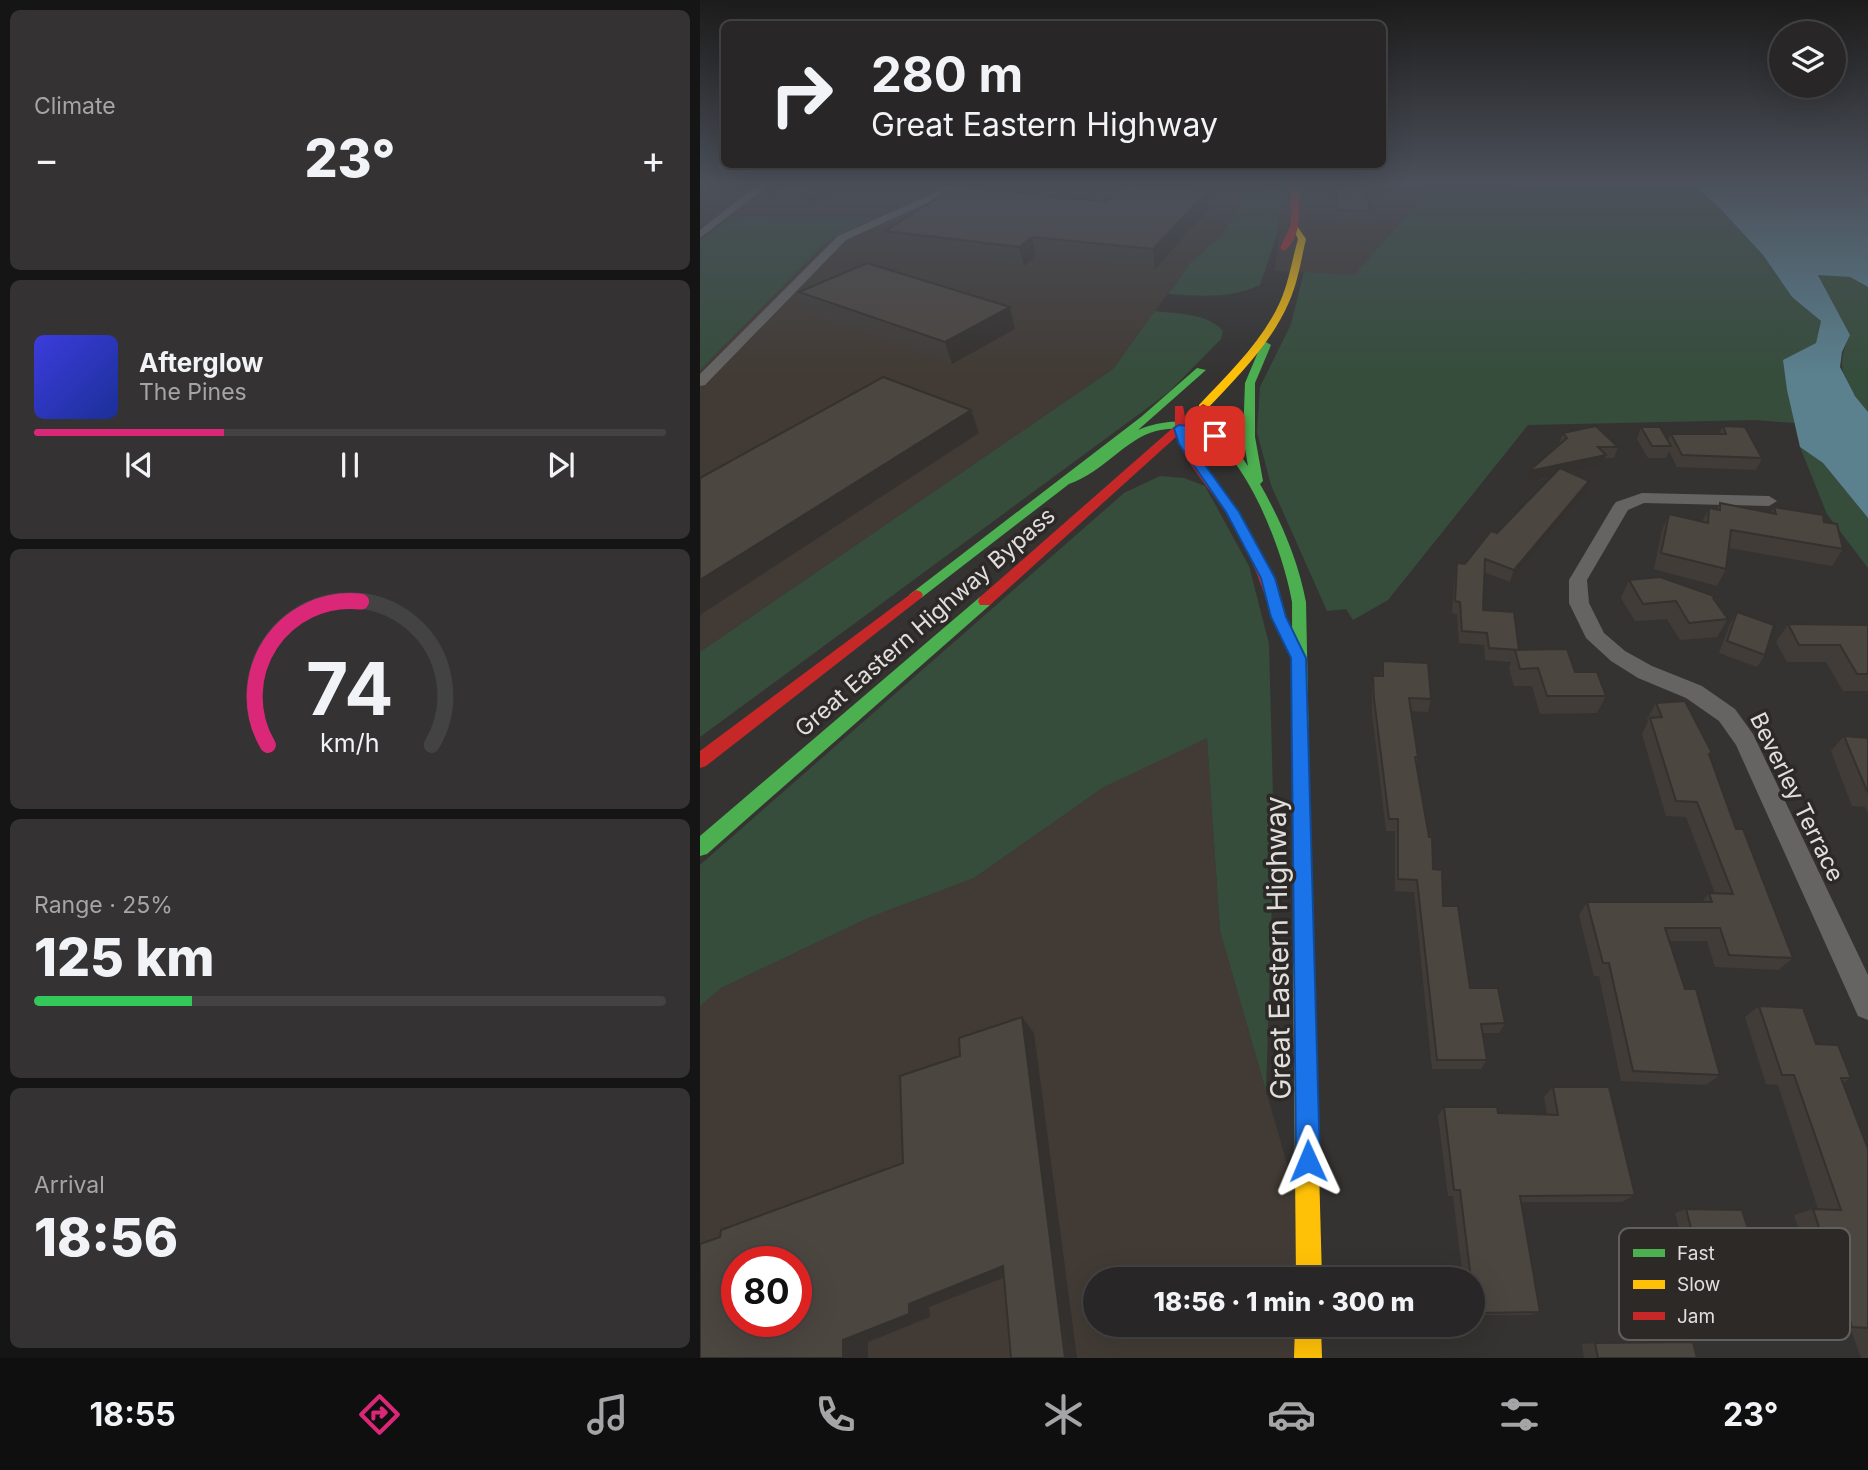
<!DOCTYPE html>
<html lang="en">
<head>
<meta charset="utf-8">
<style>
	:root { --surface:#282626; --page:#343232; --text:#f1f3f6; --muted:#a5a5a7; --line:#444343; --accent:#db2777 }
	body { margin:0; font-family:Inter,sans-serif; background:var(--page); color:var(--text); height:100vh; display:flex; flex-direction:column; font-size:26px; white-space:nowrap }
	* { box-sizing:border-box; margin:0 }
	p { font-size:23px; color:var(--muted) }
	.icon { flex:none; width:38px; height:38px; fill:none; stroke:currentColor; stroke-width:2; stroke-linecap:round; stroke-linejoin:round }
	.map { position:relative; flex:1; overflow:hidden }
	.details { display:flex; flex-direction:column; gap:10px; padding:10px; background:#161515; width:700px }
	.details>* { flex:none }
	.guide { position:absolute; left:21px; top:21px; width:665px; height:147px; border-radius:10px; box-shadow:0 7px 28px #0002,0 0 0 2px var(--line); background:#282626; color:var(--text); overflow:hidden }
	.controls { position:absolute; left:1069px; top:21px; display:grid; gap:14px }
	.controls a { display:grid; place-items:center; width:77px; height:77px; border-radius:50%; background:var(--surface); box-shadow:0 7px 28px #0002,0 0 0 2px var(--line); font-size:35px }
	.speed { position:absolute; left:21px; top:1246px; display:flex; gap:14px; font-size:35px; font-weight:700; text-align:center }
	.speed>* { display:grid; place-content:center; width:91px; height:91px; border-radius:50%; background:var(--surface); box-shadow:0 7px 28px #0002,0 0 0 2px var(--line); line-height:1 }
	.speed .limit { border:10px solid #d22; background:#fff; color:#111 }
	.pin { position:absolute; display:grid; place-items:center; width:60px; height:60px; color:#fff; margin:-30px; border-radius:14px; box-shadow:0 4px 10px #0006 }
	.me { position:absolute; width:77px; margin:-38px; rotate:359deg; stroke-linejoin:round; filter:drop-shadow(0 0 5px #0008) }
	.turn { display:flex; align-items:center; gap:24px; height:147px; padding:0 35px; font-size:32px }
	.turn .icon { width:91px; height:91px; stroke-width:2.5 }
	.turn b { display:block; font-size:49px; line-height:60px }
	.big { font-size:52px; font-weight:800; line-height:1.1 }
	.details .widget { flex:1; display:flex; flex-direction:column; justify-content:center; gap:10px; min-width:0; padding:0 24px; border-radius:10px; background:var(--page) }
	.details .dial { align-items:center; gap:0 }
	.dial svg { height:182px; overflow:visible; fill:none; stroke:var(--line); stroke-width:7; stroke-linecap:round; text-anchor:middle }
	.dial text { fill:var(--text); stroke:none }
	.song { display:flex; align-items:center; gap:21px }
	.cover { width:84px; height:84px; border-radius:10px; background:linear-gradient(135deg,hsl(240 70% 55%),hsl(230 70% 35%)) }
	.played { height:7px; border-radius:4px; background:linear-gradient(90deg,var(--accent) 30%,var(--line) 30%) }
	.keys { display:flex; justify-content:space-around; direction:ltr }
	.heat { display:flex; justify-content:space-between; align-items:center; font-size:38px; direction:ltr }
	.charge { height:10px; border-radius:5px; background:linear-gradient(90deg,#34c759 25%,var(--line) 0) }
	.trip { position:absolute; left:383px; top:1267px; width:402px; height:70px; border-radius:35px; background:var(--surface); box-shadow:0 7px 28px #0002,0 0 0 2px var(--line); font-weight:800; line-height:70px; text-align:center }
	.tabs { display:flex; height:112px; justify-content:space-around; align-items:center; background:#100f0f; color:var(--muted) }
	.tabs .icon { width:49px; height:49px }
	.tabs .active { color:var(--accent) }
	.tabs b { font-size:32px; color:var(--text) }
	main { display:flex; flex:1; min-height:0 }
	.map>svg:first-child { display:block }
	.built { fill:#423b35; fill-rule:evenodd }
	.green { fill:#364d3c }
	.water { fill:#5b808e }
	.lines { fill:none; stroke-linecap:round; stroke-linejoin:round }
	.street { fill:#656463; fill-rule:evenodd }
	.fast { fill:#4caf50; fill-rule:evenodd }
	.slow { fill:#ffc107; fill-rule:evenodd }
	.jam { fill:#c62828; fill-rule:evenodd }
	.wall { fill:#413c38 }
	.shaded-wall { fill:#35312e }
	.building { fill:#4c4641; stroke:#35312e; stroke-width:2; fill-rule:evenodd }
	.route { fill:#1a73e8; stroke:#114b97; stroke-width:2 }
	.labels { text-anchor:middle; stroke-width:7; stroke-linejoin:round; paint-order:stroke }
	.street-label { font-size:23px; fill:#e1dfde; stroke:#2c2927 }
	.near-street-label { font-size:28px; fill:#e1dfde; stroke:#2c2927 }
	.key { fill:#2c2927; stroke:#62605e; stroke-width:2 }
	.key-label { font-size:19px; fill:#e1dfde }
</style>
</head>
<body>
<main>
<section class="details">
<div class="widget"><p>Climate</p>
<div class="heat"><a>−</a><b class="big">23°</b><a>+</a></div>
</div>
<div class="widget">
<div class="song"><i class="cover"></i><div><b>Afterglow</b><p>The Pines</p></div></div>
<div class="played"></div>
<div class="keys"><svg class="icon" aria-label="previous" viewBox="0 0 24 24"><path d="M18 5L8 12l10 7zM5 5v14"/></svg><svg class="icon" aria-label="pause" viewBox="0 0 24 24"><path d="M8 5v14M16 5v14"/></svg><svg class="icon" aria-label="next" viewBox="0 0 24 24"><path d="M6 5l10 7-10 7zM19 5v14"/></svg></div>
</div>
<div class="widget dial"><svg viewBox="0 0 100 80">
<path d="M14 69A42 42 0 1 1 86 69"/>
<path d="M14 69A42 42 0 0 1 55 6" stroke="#db2777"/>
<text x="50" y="56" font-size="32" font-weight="700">74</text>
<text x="50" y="72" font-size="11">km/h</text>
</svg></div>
<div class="widget"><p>Range · 25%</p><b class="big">125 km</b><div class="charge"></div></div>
<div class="widget"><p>Arrival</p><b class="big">18:56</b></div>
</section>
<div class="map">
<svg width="1168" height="1358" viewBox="0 0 1168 1358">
	<rect width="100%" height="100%" fill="#353332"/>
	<!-- built -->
	<g class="built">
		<polygon points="0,183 727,183 729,190 654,275 575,271 583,192 551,187 523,234 491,262 413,369 0,652"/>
		<path d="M507,737L520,931L610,1244L609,1279H396V1325H608V1358H0V1006L21,988L168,918L274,878L404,787ZM37,1262H96V1321H37Z"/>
	</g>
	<!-- green -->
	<g class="green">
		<polygon points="808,183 990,183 1016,204 1063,255 1092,297 1121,321 1116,343 1084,360 1095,423 1055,420 828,425 688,600 653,620 646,609 627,611 571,485 557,432 560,387 591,324 604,272 654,275 729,190 728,185 743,188 807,187"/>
		<path d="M551,186L583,191L578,232L560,285C528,299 503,296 468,294L491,262L523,234Z"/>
		<polygon points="32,216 175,217 126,242 0,370 0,241"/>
		<path d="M1118,274L1150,277L1168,287V412C1145,383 1133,370 1150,335Z"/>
		<path d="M455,311C478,314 508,313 523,331L521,339L469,392L0,737V652L413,369Z"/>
		<polygon points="1100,447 1123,463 1168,518 1168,568 1127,514"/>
		<polygon points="460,476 484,478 505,486 549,566 569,644 574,836 566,1091 520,931 507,738 404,787 274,878 168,918 21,988 0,1006 0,865 424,493"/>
	</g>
	<!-- water -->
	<polygon class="water" points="990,183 1162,183 1168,188 1168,287 1150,277 1118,275 1150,335 1142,352 1140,367 1155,396 1168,412 1168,518 1123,463 1100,447 1087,390 1083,360 1116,343 1121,321 1092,297 1063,255 1016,204"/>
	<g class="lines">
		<!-- street -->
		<g class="street">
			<polygon points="60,183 71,183 0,238 0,230"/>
			<polygon points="257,183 271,183 146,240 5,385 0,386 0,374 138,236"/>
			<polygon points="580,183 720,183 715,186 585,186"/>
			<polygon points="942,493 1069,496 1077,501 1069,506 944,503 928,510 887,580 889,603 904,633 925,651 952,666 1002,686 1035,709 1053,734 1168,975 1168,1020 1158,1016 1036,745 1019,721 986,698 938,678 911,661 886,638 869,603 869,580 913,506 916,502"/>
		</g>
		<!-- fast -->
		<g class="fast">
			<path d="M566,342L571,345L555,383V437L563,481L560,484C581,521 598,560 606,602L613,949L610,956L603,959L596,956L593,949L592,602C584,555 550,463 508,436C494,427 471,427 456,431C425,439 404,472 369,484L221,598H211L209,595L441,417L497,368L506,370L438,430C484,411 521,426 548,466L543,437L545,383L561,345Z"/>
			<polygon points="285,596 292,601 290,605 7,854 0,856 0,836 280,597"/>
		</g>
		<!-- slow -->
		<g class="slow">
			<path d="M595,223L606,239C601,260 598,282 589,302C571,344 537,377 507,409H499V405C529,373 562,342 580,302C589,282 592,260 598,239L591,225Z"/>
			<polygon points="603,939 610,942 613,949 622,1279 596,1279 593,949 596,942"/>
			<polygon points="595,1325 621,1325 622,1358 594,1358"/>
		</g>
		<!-- jam -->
		<g class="jam">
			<path d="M591,183H599C599,205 604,236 584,251L580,248L591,225Z"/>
			<path d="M503,404L509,407L487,428C497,464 525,489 544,521C562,549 574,580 584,611L582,615H572L570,611C560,580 548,548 531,520C513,492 488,468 477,436L290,605H280L278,601L280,597L475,426V406H483L485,417Z"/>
			<polygon points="216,590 221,592 223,595 221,598 6,766 0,768 0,751"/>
		</g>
	</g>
	<!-- wall -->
	<g class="wall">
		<polygon points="84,183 131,183 133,189 111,209 76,209 69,195"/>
		<polygon points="145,183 187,183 179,191 147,191"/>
		<polygon points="635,183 670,211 669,222 637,221"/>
		<polygon points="508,191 509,209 455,269 336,256 324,266 192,250 185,231 406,202"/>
		<polygon points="99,292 315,329 252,364 108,313"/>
		<polygon points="1023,426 1062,458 1056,470 977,467 969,451 966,458 948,458 937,439 941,427 968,441 971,434 1019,434"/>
		<polygon points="863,433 918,447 914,458 905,458 902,466 872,473 885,493 810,582 784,572 783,610 819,650 875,672 906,696 897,713 840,714 832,686 814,686 809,668 811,662 785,660 784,645 759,643 757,614 752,613 755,575 757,563 765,564 797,533 851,478 826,483 829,471 859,445"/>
		<polygon points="1020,503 1071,513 1074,507 1124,522 1143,549 1132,566 1029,548 1026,569 1017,586 954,569 962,530 969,514 1002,522 1009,508 1017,509"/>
		<polygon points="929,580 1017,597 1015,601 1028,619 1017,637 980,640 967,619 935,621 921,598"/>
		<polygon points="1037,612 1065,655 1057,667 1019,653 1030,624"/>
		<polygon points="1088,624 1168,625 1168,691 1143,691 1126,662 1087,662 1076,642"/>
		<polygon points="683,661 731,699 728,712 711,711 718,757 717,764 733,869 743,906 770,988 805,1023 799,1033 782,1033 787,1060 781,1069 732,1069 714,892 695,891 695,831 686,831 672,713 672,690 673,676 681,676"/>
		<polygon points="956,703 1012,753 1010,756 1036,829 1093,958 1078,970 1015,967 1007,941 969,941 985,989 1020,1075 1006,1085 921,1081 899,976 894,976 879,915 887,902 1002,902 1009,893 1015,893 986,817 966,816 942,734 948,722 947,719"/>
		<polygon points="1144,736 1168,738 1168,812 1165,807 1152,806 1131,751"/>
		<polygon points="1059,1006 1116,1044 1151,1078 1143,1082 1168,1149 1168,1358 1161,1358 1151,1330 1130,1329 1094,1215 1113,1209 1118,1209 1078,1085 1066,1084 1045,1017"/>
		<polygon points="853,1087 935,1195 922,1202 821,1202 840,1312 830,1315 774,1315 774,1279 763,1279 753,1196 748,1196 738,1116 744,1107 798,1113 847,1114 844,1097"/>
		<polygon points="986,1209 1054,1248 1041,1251 985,1251 975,1213"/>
		<polygon points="895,1343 997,1358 884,1358 882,1344"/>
	</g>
	<!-- shaded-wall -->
	<g class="shaded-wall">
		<polygon points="118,183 131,183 133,189 111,209 106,195"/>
		<polygon points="177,183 187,183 179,191"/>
		<polygon points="508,191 509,209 455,269 453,249"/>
		<polygon points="332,237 336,256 324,266 319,247"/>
		<polygon points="310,307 315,329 252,364 245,342"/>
		<polygon points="271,410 279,433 0,615 0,580"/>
		<polygon points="906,455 902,466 826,483 829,471"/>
		<polygon points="889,481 885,493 810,582 814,570"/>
		<polygon points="322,1017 334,1033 377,1358 365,1358"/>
		<polygon points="303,1266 318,1272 229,1307 230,1317 168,1342 168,1358 143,1358 143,1340 209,1304"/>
	</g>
	<!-- building -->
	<g class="building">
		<polygon points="84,183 118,183 106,195 69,195"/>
		<polygon points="429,183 508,191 453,249 332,237 319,247 185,231 256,186 406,202"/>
		<polygon points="636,183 666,183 670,211 637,210"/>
		<polygon points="167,263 310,307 245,342 99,292"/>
		<polygon points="183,377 271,410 0,580 0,478"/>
		<polygon points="896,426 918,447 898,447 906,455 829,471 867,438 863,433"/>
		<polygon points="1023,426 1045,427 1062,458 982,455 971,434 1026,434"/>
		<polygon points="941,427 960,427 971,446 952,446"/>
		<polygon points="860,468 889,481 814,570 785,559 783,610 814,612 819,650 789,648 787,633 762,631 760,602 755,601 757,563 765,564 791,531 797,533"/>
		<polygon points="1020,503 1076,514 1074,507 1123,515 1124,522 1137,524 1143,549 1031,530 1026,569 961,553 969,514 1008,523 1009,508 1020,510"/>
		<polygon points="960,577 1017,597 1013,598 1028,619 989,623 976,601 943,604 929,580"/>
		<polygon points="1037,612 1074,625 1065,655 1027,641"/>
		<polygon points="1088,624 1168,625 1168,674 1157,674 1140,645 1099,645"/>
		<polygon points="867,649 875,672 897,672 906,696 847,696 838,668 820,669 815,650"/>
		<polygon points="683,661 728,663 731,699 709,698 718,757 715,757 729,837 732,837 733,869 742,870 743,906 758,906 770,988 798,988 805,1023 781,1024 787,1060 737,1060 717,880 698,879 698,819 689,819 674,699 673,676 683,676"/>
		<polygon points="985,701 1012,753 1009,754 1036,829 1043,829 1093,958 1029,955 1020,928 965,928 985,989 996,989 1020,1075 933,1071 909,963 903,963 887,902 1012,902 1009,893 1033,894 997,802 976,801 950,718 962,717 956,703"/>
		<polygon points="1144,736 1168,738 1168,792 1167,791"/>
		<polygon points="1059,1006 1103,1008 1116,1044 1138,1045 1151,1078 1141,1078 1168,1149 1168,1328 1152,1327 1113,1209 1141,1210 1094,1075 1082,1075"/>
		<path d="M322,1017L365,1358H311L303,1266L209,1304V1314L143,1340V1358H0V1244L20,1237L21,1230L203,1163L200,1076L260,1056L259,1038ZM37,1262H96V1321H37Z"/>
		<polygon points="853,1087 909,1087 935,1195 820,1196 840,1312 775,1313 774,1299 774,1279 771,1279 760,1190 754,1190 744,1107 797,1107 798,1113 858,1115"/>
		<polygon points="986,1209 1042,1210 1054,1248 996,1247"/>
		<polygon points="993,1342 997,1358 898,1358 895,1343"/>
	</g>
	<!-- sky -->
	<linearGradient id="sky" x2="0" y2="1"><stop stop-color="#1d1c1c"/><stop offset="0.49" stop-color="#4b505a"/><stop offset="1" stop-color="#4b505a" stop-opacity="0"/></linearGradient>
	<rect width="1168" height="373" fill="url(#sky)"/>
	<!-- route -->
	<polygon class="route" points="479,425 506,428 521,436 515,439 487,432 490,444 539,512 575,578 586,617 606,658 620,1161 617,1169 608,1173 599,1169 596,1161 591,658 571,617 561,578 526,512 479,444 474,428"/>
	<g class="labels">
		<!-- street labels -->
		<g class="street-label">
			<text transform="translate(225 622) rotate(-41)" y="8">Great Eastern Highway Bypass</text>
			<text transform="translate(1097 797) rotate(64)" y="8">Beverley Terrace</text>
		</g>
		<!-- near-street labels -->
		<g class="near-street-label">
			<text transform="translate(578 948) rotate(-91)" y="10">Great Eastern Highway</text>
		</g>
	</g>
	<!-- legend -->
	<rect x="919" y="1228" width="231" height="112" rx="10" class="key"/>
	<rect x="933" y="1249" width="32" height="8" fill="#4caf50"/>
	<rect x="933" y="1280" width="32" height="9" fill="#ffc107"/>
	<rect x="933" y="1312" width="32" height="8" fill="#c62828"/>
	<g class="key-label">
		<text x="977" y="1260">Fast</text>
		<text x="977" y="1291">Slow</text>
		<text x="977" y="1323">Jam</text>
	</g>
</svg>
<div class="controls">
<a><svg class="icon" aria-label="layers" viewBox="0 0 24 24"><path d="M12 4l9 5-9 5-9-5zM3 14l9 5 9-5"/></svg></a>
</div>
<div class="speed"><div class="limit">80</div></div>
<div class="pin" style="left:515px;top:436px;background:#d93025"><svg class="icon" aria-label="arrive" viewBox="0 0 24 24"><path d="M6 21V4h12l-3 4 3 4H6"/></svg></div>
<svg class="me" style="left:608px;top:1161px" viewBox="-20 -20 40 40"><path d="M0-17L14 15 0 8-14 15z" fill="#1a73e8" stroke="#fff" stroke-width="4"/></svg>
<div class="trip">18:56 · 1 min · 300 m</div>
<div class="guide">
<div class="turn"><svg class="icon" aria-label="right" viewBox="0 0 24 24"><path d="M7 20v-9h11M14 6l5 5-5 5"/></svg><div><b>280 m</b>Great Eastern Highway</div></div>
</div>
</div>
</main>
<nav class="tabs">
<b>18:55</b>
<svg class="icon active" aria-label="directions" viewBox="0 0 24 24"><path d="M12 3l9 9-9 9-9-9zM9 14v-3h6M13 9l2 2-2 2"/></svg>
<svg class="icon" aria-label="music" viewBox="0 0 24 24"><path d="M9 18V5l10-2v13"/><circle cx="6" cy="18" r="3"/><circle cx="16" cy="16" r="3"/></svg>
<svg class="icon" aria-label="phone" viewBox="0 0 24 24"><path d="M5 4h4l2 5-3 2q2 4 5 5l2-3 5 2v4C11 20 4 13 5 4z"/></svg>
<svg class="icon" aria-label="climate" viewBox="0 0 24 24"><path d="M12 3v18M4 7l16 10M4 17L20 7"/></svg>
<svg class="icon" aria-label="car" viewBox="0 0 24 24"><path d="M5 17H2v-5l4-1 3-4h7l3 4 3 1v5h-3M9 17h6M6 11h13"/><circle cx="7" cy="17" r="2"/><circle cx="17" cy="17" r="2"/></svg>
<svg class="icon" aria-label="filters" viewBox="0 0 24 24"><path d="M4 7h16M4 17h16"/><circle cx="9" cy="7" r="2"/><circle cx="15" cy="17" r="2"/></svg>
<b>23°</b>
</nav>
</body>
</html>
